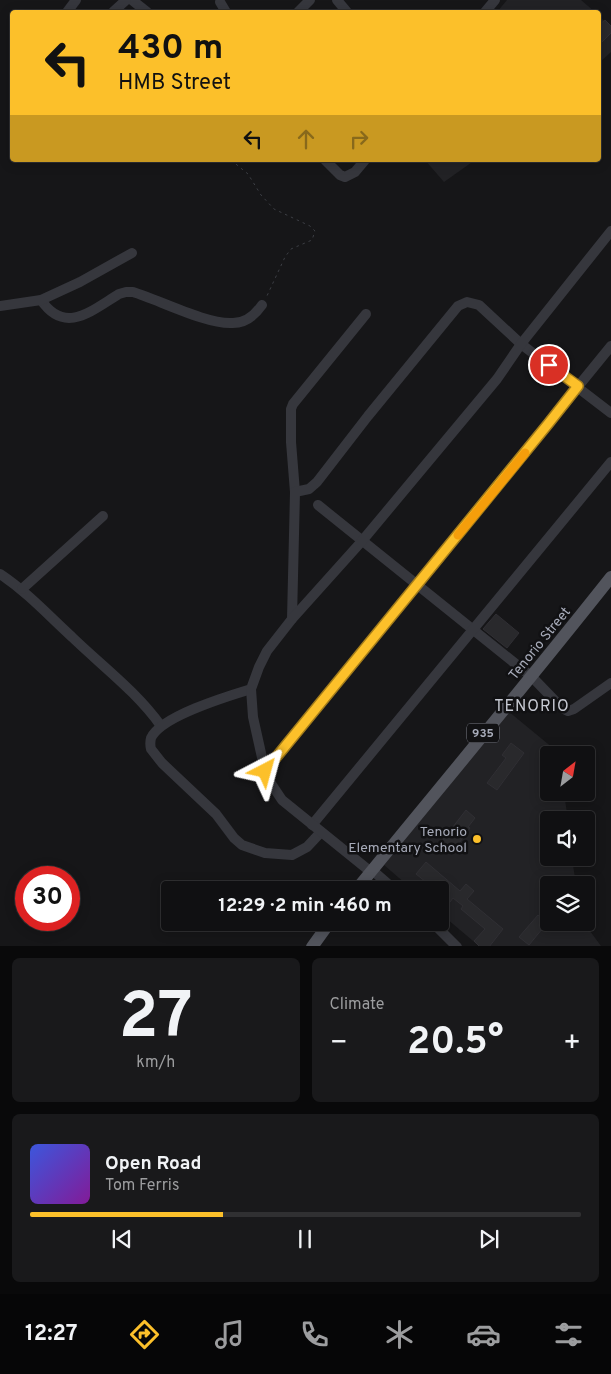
<!DOCTYPE html>
<html lang="en">
<head>
<meta charset="utf-8">
<style>
	:root { --surface:#101012; --page:#19191b; --text:#f1f3f6; --muted:#9c9d9f; --line:#303032; --accent:#fcc02a }
	body { margin:0; font-family:Overpass,sans-serif; background:var(--page); color:var(--text); height:100vh; display:flex; flex-direction:column; font-size:19px; white-space:nowrap }
	* { box-sizing:border-box; margin:0 }
	p { font-size:16px; color:var(--muted) }
	.icon { flex:none; width:28px; height:28px; fill:none; stroke:currentColor; stroke-width:2; stroke-linecap:round; stroke-linejoin:round }
	.map { position:relative; height:946px; overflow:hidden }
	.sheet { display:flex; flex-direction:column; gap:12px; padding:12px; background:#09090a; flex:1 }
	.sheet>* { flex:none }
	.hud { position:absolute; left:10px; top:10px; width:591px; height:152px; border-radius:5px; box-shadow:0 2px 12px #0003,0 0 0 1px var(--line); background:#fcc02a; color:#111; overflow:hidden }
	.needle { width:32px; rotate:31deg }
	.tools { position:absolute; left:540px; top:746px; display:grid; gap:10px }
	.tools a { display:grid; place-items:center; width:55px; height:55px; border-radius:5px; background:var(--surface); box-shadow:0 2px 12px #0003,0 0 0 1px var(--line); font-size:25px }
	.speed { position:absolute; left:15px; top:866px; display:flex; gap:10px; font-size:25px; font-weight:700; text-align:center }
	.speed>* { display:grid; place-content:center; width:65px; height:65px; border-radius:50%; background:var(--surface); box-shadow:0 2px 12px #0003,0 0 0 1px var(--line); line-height:1 }
	.speed .limit { border:8px solid #d22; background:#fff; color:#111 }
	.pin { position:absolute; display:grid; place-items:center; width:42px; height:42px; color:#fff; margin:-21px; border:2px solid #fff; border-radius:50%; box-shadow:0 1px 5px #0007 }
	.me { position:absolute; width:55px; margin:-28px; rotate:39deg; stroke-linejoin:round; filter:drop-shadow(0 0 4px #0008) }
	.turn { display:flex; align-items:center; gap:18px; height:105px; padding:0 25px; font-size:22px }
	.turn .icon { width:65px; height:65px; stroke-width:2.5 }
	.turn b { display:block; font-size:35px; line-height:42px }
	.lanes { display:flex; align-items:center; height:48px; padding:0 25px; background:#0003; justify-content:center; gap:25px; direction:ltr }
	.lanes .off { opacity:.35 }
	.big { font-size:38px; font-weight:700; line-height:1.1 }
	.sheet .tile { flex:1; display:flex; flex-direction:column; justify-content:center; gap:8px; min-width:0; padding:0 18px; border-radius:8px; background:var(--page) }
	.sheet .dial { align-items:center; gap:0 }
	.dial b { font-size:65px; line-height:1 }
	.song { display:flex; align-items:center; gap:15px }
	.cover { width:60px; height:60px; border-radius:8px; background:linear-gradient(135deg,hsl(230 70% 55%),hsl(290 70% 35%)) }
	.played { height:5px; border-radius:2px; background:linear-gradient(90deg,var(--accent) 35%,var(--line) 35%) }
	.keys { display:flex; justify-content:space-around; direction:ltr }
	.heat { display:flex; justify-content:space-between; align-items:center; font-size:28px; direction:ltr }
	.sheet .tiles { flex:1; display:grid; gap:12px; grid-template-columns:1fr 1fr }
	.tile:last-child { grid-column:span 2 }
	.trip { position:absolute; left:161px; top:881px; width:288px; height:50px; border-radius:5px; background:var(--surface); box-shadow:0 2px 12px #0003,0 0 0 1px var(--line); font-weight:700; line-height:50px; text-align:center }
	.tab-bar { display:flex; height:80px; justify-content:space-around; align-items:center; background:#060607; color:var(--muted) }
	.tab-bar .icon { width:35px; height:35px }
	.tab-bar .selected { color:var(--accent) }
	.tab-bar b { font-size:22px; color:var(--text) }
	.map>svg:first-child { display:block }
	.built { fill:#222225 }
	.building { fill:#29292c; stroke:#302f34 }
	.lines { fill:none; stroke-linecap:round; stroke-linejoin:round }
	.path { stroke:#3c3e44; stroke-width:1; stroke-dasharray:2.5 4; stroke-linecap:butt }
	.minor { stroke:#36373d; stroke-width:10 }
	.major { stroke:#52545c; stroke-width:12 }
	.route-casing { stroke:#a47d1b; stroke-width:12 }
	.route { stroke:#fcc02a; stroke-width:9 }
	.slow { stroke:#f59e0b; stroke-width:9 }
	.poi-dot { fill:#fcc02a; stroke:#111113; stroke-width:2 }
	.labels { text-anchor:middle; stroke-width:5; stroke-linejoin:round; paint-order:stroke }
	.shield { fill:#111113; stroke:#7a7d87; stroke-width:1 }
	.shield-label { font-size:12px; font-weight:bold; fill:#a7abb9 }
	.street-label { font-size:14px; fill:#a7abb9; stroke:#111113 }
	.poi-label { font-size:14px; fill:#a7abb9; stroke:#111113; text-anchor:end }
	.quarter-label { font-size:16px; letter-spacing:1px; fill:#c8cbd4; stroke:#111113 }
</style>
</head>
<body>
<div class="map">
<svg width="611" height="947" viewBox="0 0 611 947">
	<rect width="100%" height="100%" fill="#161618"/>
	<!-- built -->
	<g class="built">
		<polygon points="507,0 581,0 595,12 497,12"/>
		<polygon points="599,16 611,27 611,52 599,63"/>
		<polygon points="425,160 475,160 444,182"/>
		<polygon points="508,711 559,753 560,755 549,755 549,792 564,793 568,820 549,820 549,858 572,858 576,885 549,885 549,922 584,923 601,946 479,946 440,913 440,890 413,890 384,865"/>
	</g>
	<!-- building -->
	<g class="building">
		<polygon points="605,20 611,26 611,33 599,45 599,25"/>
		<polygon points="496,614 519,633 507,648 483,629"/>
		<polygon points="511,743 524,753 497,790 487,783 506,758 502,755"/>
		<polygon points="466,810 475,818 468,827 470,828 454,850 442,841"/>
		<polygon points="426,862 460,891 466,884 474,891 467,899 503,929 489,947 480,947 474,941 485,929 461,909 463,906 453,898 450,902 440,894 440,890 436,890 416,874"/>
		<polygon points="538,915 547,923 529,945 519,937"/>
	</g>
	<g class="lines">
		<!-- path -->
		<polyline class="path" points="231,160 248,174 261,195 274,209 310,226 315,231 312,240 291,249 285,257 266,298"/>
		<!-- minor -->
		<g class="minor">
			<polyline points="132,0 147,12"/>
			<polyline points="337,0 347,12"/>
			<polyline points="220,2 226,12"/>
			<polyline points="67,12 76,0"/>
			<polyline points="113,12 126,0"/>
			<polyline points="298,12 310,0"/>
			<polyline points="485,12 495,0"/>
			<polyline points="325,160 340,175 345,177 355,172 365,160"/>
			<path d="M41,300C65,335 91,311 119,294L126,292H133C159,300 208,325 233,323C246,323 255,315 262,305"/>
			<polyline points="0,306 41,300 80,282 132,253"/>
			<polyline points="295,492 291,442 291,409 293,404 366,314"/>
			<polyline points="318,505 532,677 562,708 568,711 574,709 611,683"/>
			<path d="M0,574C27,592 48,615 72,637C102,666 137,692 161,726"/>
			<polyline points="22,589 103,516"/>
			<polyline points="292,619 295,492 309,489 317,482 368,416 458,306 467,302 479,305 521,344 611,413"/>
			<path d="M251,689C228,696 161,716 151,738C150,742 150,745 151,749L162,763L216,814L234,838L242,845L265,853L292,855L307,847L321,832"/>
			<polyline points="265,771 253,717 251,689 259,667 267,651 292,619 362,541 497,379 521,344 611,231"/>
			<polyline points="312,825 611,462"/>
			<polyline points="372,870 395,890"/>
			<polyline points="371,872 282,800 270,782 265,771 611,346"/>
			<polyline points="432,922 457,947"/>
		</g>
		<!-- major -->
		<g class="major">
			<path d="M356,890C441,786 528,682 611,577"/>
			<polyline points="312,947 330,922"/>
		</g>
	</g>
	<g class="lines">
		<defs>
			<polyline id="route" points="265,771 548,424 578,386 549,365"/>
		</defs>
		<!-- route casing -->
		<use href="#route" class="route-casing"/>
		<!-- route -->
		<use href="#route" class="route"/>
		<!-- slow -->
		<polyline class="slow" points="458,535 525,453"/>
	</g>
	<!-- markers -->
	<circle class="poi-dot" cx="477" cy="839" r="5"/>
	<g class="labels">
		<!-- shield labels -->
		<rect class="shield" x="467" y="723.5" width="32" height="19" rx="4"/>
		<g class="shield-label">
			<text x="483" y="737">935</text>
		</g>
		<!-- street labels -->
		<g class="street-label">
			<text transform="translate(539 643) rotate(-51)" y="5">Tenorio Street</text>
		</g>
		<!-- poi labels -->
		<g class="poi-label">
			<text x="467" y="836">Tenorio<tspan x="467" dy="16">Elementary School</tspan></text>
		</g>
		<!-- quarter labels -->
		<g class="quarter-label">
			<text x="532" y="711">TENORIO</text>
		</g>
	</g>
</svg>
<div class="tools">
<a><svg class="needle" viewBox="-14 -14 28 28"><path d="M0-13l5 13h-10z" fill="#e53935"/><path d="M0 13l5-13h-10z" fill="#9c9d9f"/></svg></a>
<a><svg class="icon" aria-label="sound" viewBox="0 0 24 24"><path d="M4 9h4l5-4v14l-5-4H4zM17 9q2 3 0 6"/></svg></a>
<a><svg class="icon" aria-label="layers" viewBox="0 0 24 24"><path d="M12 4l9 5-9 5-9-5zM3 14l9 5 9-5"/></svg></a>
</div>
<div class="speed"><div class="limit">30</div></div>
<div class="pin" style="left:549px;top:365px;background:#d93025"><svg class="icon" aria-label="arrive" viewBox="0 0 24 24"><path d="M6 21V4h12l-3 4 3 4H6"/></svg></div>
<svg class="me" style="left:265px;top:771px" viewBox="-20 -20 40 40"><path d="M0-17L14 15 0 8-14 15z" fill="#fcc02a" stroke="#fff" stroke-width="4"/></svg>
<div class="trip">12:29 · 2 min · 460 m</div>
<div class="hud">
<div class="turn"><svg class="icon" aria-label="left" viewBox="0 0 24 24"><path d="M17 20v-9H6M10 6l-5 5 5 5"/></svg><div><b>430 m</b>HMB Street</div></div>
<div class="lanes"><svg class="icon" aria-label="left" viewBox="0 0 24 24"><path d="M17 20v-9H6M10 6l-5 5 5 5"/></svg><svg class="icon off" aria-label="ahead" viewBox="0 0 24 24"><path d="M12 20V5M6 11l6-6 6 6"/></svg><svg class="icon off" aria-label="right" viewBox="0 0 24 24"><path d="M7 20v-9h11M14 6l5 5-5 5"/></svg></div>
</div>
</div>
<section class="sheet">
<div class="tiles">
<div class="tile dial"><b>27</b><p>km/h</p></div>
<div class="tile"><p>Climate</p>
<div class="heat"><a>−</a><b class="big">20.5°</b><a>+</a></div>
</div>
<div class="tile">
<div class="song"><i class="cover"></i><div><b>Open Road</b><p>Tom Ferris</p></div></div>
<div class="played"></div>
<div class="keys"><svg class="icon" aria-label="previous" viewBox="0 0 24 24"><path d="M18 5L8 12l10 7zM5 5v14"/></svg><svg class="icon" aria-label="pause" viewBox="0 0 24 24"><path d="M8 5v14M16 5v14"/></svg><svg class="icon" aria-label="next" viewBox="0 0 24 24"><path d="M6 5l10 7-10 7zM19 5v14"/></svg></div>
</div>
</div>
</section>
<nav class="tab-bar">
<b>12:27</b>
<svg class="icon selected" aria-label="directions" viewBox="0 0 24 24"><path d="M12 3l9 9-9 9-9-9zM9 14v-3h6M13 9l2 2-2 2"/></svg>
<svg class="icon" aria-label="music" viewBox="0 0 24 24"><path d="M9 18V5l10-2v13"/><circle cx="6" cy="18" r="3"/><circle cx="16" cy="16" r="3"/></svg>
<svg class="icon" aria-label="phone" viewBox="0 0 24 24"><path d="M5 4h4l2 5-3 2q2 4 5 5l2-3 5 2v4C11 20 4 13 5 4z"/></svg>
<svg class="icon" aria-label="climate" viewBox="0 0 24 24"><path d="M12 3v18M4 7l16 10M4 17L20 7"/></svg>
<svg class="icon" aria-label="car" viewBox="0 0 24 24"><path d="M5 17H2v-5l4-1 3-4h7l3 4 3 1v5h-3M9 17h6M6 11h13"/><circle cx="7" cy="17" r="2"/><circle cx="17" cy="17" r="2"/></svg>
<svg class="icon" aria-label="filters" viewBox="0 0 24 24"><path d="M4 7h16M4 17h16"/><circle cx="9" cy="7" r="2"/><circle cx="15" cy="17" r="2"/></svg>
</nav>
</body>
</html>
